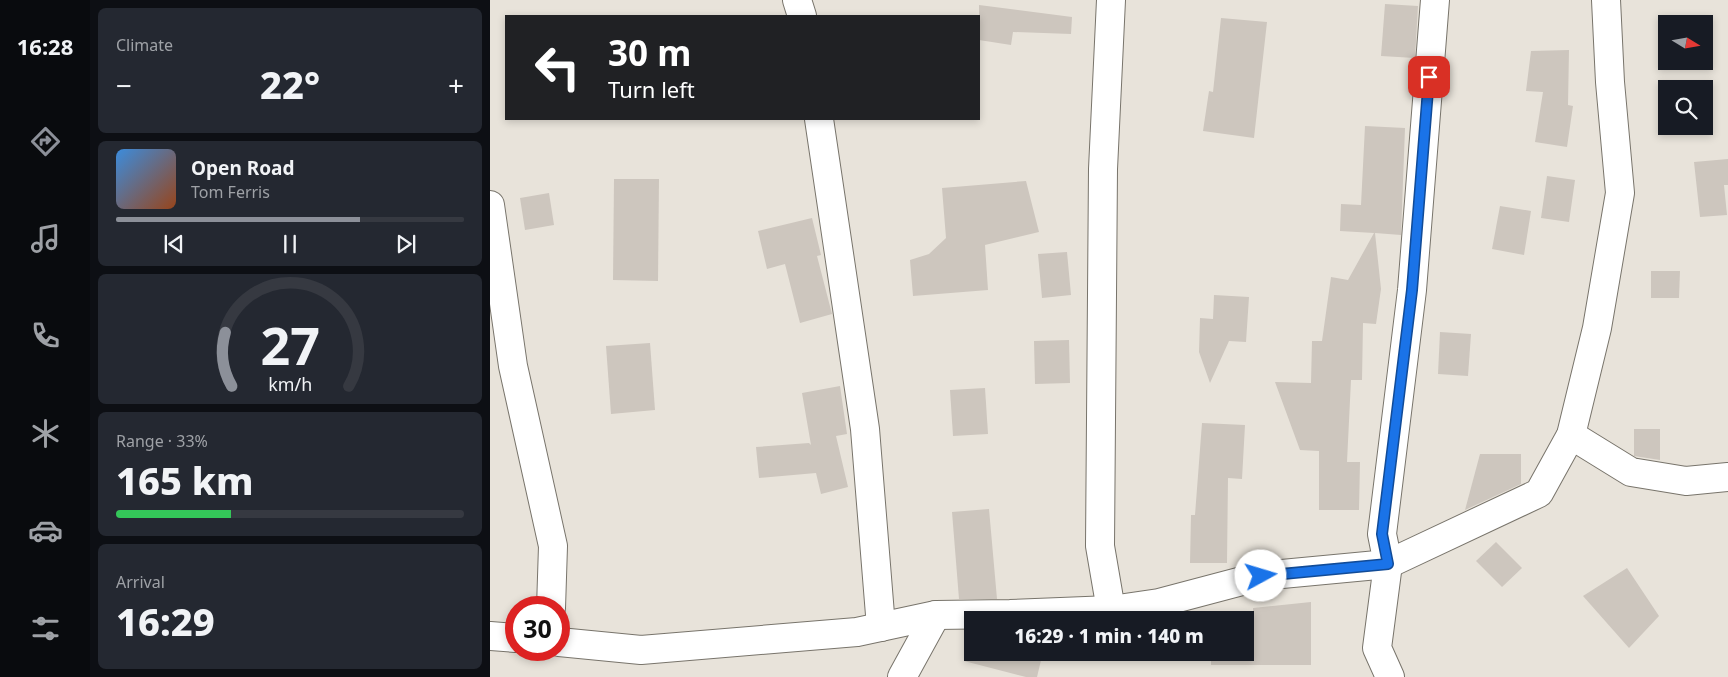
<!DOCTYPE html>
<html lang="en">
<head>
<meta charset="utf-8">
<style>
	:root { --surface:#171b24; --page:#242831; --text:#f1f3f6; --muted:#9ea1a6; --line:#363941; --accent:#8c9099 }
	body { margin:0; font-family:"Noto Sans",sans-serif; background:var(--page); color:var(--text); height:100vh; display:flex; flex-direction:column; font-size:19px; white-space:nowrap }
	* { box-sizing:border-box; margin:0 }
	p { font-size:16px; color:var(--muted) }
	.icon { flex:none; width:28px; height:28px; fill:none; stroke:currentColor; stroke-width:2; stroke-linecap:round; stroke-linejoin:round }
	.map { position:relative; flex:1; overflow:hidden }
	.drawer { display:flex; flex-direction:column; gap:8px; padding:8px; background:#0d0f14; width:400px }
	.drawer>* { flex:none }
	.top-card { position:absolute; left:15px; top:15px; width:475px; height:105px; border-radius:0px; box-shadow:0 2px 8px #0003; background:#202124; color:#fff; overflow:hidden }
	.needle { width:32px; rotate:101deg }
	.buttons { position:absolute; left:1168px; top:15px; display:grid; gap:10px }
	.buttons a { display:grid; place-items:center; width:55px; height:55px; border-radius:0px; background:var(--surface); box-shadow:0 2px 8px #0003; font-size:25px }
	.speed { position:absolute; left:15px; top:596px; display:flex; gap:10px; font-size:25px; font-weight:700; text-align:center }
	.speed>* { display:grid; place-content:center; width:65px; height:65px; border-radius:50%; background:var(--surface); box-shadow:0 2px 8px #0003; line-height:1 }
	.speed .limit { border:8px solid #d22; background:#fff; color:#111 }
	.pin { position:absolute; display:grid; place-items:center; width:42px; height:42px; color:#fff; margin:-21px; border-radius:10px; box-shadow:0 2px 8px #0006 }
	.me { position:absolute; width:55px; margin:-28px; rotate:84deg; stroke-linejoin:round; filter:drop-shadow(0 0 4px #0008) }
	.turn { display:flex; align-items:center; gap:18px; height:105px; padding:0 20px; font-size:22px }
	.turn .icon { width:65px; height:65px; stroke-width:2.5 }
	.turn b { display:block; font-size:35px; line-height:42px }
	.big { font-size:38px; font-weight:800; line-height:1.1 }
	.drawer .card { flex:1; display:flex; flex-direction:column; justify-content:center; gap:8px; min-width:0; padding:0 18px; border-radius:8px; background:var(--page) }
	.drawer .dial { align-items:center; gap:0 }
	.dial svg { height:130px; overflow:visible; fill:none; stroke:var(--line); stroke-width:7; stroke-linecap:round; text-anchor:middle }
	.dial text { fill:var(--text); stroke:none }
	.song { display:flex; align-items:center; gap:15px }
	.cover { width:60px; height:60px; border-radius:8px; background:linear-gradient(135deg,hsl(210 70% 55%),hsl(20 70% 35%)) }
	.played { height:5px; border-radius:2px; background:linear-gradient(90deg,var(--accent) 70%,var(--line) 70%) }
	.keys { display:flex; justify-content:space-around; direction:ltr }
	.heat { display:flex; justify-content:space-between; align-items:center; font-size:28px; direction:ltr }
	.charge { height:8px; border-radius:4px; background:linear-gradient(90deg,#34c759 33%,var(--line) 0) }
	.trip { position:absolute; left:474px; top:611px; width:290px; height:50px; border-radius:0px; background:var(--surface); box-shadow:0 2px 8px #0003; font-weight:800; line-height:50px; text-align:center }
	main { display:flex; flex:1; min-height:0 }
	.menu { display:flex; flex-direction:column; width:90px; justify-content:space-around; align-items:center; background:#090b0e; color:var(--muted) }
	.menu .icon { width:35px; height:35px }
	.menu .selected { color:var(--accent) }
	.menu b { font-size:22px; color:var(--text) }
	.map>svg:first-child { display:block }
	.building { fill:#cdc6be }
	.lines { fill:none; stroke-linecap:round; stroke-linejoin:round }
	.minor-casing { stroke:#78746b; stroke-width:30 }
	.minor { stroke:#fff; stroke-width:28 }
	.route-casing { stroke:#114b97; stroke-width:12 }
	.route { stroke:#1a73e8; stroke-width:9 }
</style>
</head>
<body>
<main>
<nav class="menu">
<b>16:28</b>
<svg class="icon selected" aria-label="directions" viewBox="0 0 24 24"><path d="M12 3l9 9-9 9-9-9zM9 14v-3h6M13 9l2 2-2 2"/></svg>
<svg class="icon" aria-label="music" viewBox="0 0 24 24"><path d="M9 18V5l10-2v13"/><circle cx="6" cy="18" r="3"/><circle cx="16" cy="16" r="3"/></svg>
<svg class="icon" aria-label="phone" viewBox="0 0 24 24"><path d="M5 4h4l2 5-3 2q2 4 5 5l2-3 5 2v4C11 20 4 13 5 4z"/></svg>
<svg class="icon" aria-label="climate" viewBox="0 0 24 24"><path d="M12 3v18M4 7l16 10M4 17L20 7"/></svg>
<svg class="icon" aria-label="car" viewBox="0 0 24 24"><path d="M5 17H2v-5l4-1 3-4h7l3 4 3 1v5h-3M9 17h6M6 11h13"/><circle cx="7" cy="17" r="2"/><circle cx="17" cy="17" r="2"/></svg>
<svg class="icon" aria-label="filters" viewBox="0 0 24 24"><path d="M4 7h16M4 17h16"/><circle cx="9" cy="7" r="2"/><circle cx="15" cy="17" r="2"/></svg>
</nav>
<section class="drawer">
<div class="card"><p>Climate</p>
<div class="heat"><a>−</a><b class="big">22°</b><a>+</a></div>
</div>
<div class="card">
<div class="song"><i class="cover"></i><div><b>Open Road</b><p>Tom Ferris</p></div></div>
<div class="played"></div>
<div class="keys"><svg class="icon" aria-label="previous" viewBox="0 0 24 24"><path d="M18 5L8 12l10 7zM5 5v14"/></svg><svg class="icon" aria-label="pause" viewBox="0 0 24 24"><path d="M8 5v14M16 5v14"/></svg><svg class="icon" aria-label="next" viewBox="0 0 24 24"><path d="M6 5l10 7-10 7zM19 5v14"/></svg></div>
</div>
<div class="card dial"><svg viewBox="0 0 100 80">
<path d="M14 69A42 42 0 1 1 86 69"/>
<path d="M14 69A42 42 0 0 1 10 36" stroke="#8c9099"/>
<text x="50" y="56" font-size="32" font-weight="700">27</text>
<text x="50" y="72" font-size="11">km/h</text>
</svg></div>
<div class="card"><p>Range · 33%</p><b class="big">165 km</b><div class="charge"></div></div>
<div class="card"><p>Arrival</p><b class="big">16:29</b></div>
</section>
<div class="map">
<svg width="1238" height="677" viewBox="0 0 1238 677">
	<rect width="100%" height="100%" fill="#e8e3da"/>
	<!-- building -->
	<g class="building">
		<polygon points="895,4 928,6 925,58 891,56"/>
		<polygon points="489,5 582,17 581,34 523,32 521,45 489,40"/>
		<polygon points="731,18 777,22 764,138 713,131 719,91 723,92"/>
		<polygon points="1079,50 1078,105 1083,106 1077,147 1045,142 1053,92 1036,91 1041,51"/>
		<polygon points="875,126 915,128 911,235 885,233 891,289 886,324 873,323 872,380 861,380 857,462 870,462 869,510 829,510 829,451 810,450 785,382 821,383 822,341 832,341 841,277 858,280 884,233 850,231 851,204 871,205"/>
		<polygon points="1238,159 1238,185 1234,185 1237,215 1210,217 1204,162"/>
		<polygon points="1057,176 1085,180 1079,222 1051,218"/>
		<polygon points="124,179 169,179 168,281 123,280"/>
		<polygon points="536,181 549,232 495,245 498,290 423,296 420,260 439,254 456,238 452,188"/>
		<polygon points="59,193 64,225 35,230 30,198"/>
		<polygon points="1010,206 1041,211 1034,255 1002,249"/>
		<polygon points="322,218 331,255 327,256 342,314 310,323 295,264 277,269 268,231"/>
		<polygon points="577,252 581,295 552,298 548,254"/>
		<polygon points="1161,271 1190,271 1189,298 1161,298"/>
		<polygon points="724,295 759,297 756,342 739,341 720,383 709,352 710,318 723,319"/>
		<polygon points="950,332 981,334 978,376 948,374"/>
		<polygon points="579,340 580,383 545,384 544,341"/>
		<polygon points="160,343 165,410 121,414 116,346"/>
		<polygon points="350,386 357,434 346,436 358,487 331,494 326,473 269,478 266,447 319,443 321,445 312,393"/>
		<polygon points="495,388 498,434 463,436 460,390"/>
		<polygon points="712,423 755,425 752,479 738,478 737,563 700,563 701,515 705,515"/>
		<polygon points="1144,429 1170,429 1170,460 1144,456"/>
		<polygon points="990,454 1031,454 1031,484 975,510"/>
		<polygon points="499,509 507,599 469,599 462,512"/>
		<polygon points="1006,542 1032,568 1012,587 986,561"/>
		<polygon points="1137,568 1169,616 1139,648 1093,596"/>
		<polygon points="821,602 821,665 721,665 721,652 755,652 755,620 721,620 721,612 763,612 763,608"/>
		<polygon points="475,652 553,652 547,677 536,677 474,661"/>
	</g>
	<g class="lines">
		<defs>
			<g id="minor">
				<polyline points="307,0 312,16"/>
				<polyline points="621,0 613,169 610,546 621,610"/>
				<polyline points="329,119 375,429 391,627"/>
				<polyline points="0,205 23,366 63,546 61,608"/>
				<polyline points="1081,435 1141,472 1196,481 1238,477"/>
				<polyline points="0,636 26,638"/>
				<polyline points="69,642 151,650 367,632 446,615 520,614 621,610 669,603 771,576 898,564 1049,493 1081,435 1107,328 1130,193 1120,82 1116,0"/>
				<polyline points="412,677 446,615"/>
				<polyline points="900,677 887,648 898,564 892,534 922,290 945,0"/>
			</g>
		</defs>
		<!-- minor casing -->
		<use href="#minor" class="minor-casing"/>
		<!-- minor -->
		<use href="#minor" class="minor"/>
	</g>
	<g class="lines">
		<defs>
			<polyline id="route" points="771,576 898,564 892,534 922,290 939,77"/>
		</defs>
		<!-- route casing -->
		<use href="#route" class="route-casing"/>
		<!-- route -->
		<use href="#route" class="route"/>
	</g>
</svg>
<div class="buttons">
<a><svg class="needle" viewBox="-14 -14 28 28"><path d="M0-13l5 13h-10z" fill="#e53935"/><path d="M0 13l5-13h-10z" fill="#9ea1a6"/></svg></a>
<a><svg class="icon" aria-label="search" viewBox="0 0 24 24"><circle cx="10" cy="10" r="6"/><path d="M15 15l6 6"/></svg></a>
</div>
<div class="speed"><div class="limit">30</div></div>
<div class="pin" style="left:939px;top:77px;background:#d93025"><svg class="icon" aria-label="arrive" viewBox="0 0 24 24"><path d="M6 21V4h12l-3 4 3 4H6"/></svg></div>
<svg class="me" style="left:771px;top:576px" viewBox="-20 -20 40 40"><circle r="19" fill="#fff"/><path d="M0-13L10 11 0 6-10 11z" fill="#1a73e8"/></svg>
<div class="trip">16:29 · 1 min · 140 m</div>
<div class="top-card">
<div class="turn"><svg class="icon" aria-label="left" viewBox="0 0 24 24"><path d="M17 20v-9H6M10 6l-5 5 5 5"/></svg><div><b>30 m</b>Turn left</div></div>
</div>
</div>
</main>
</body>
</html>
